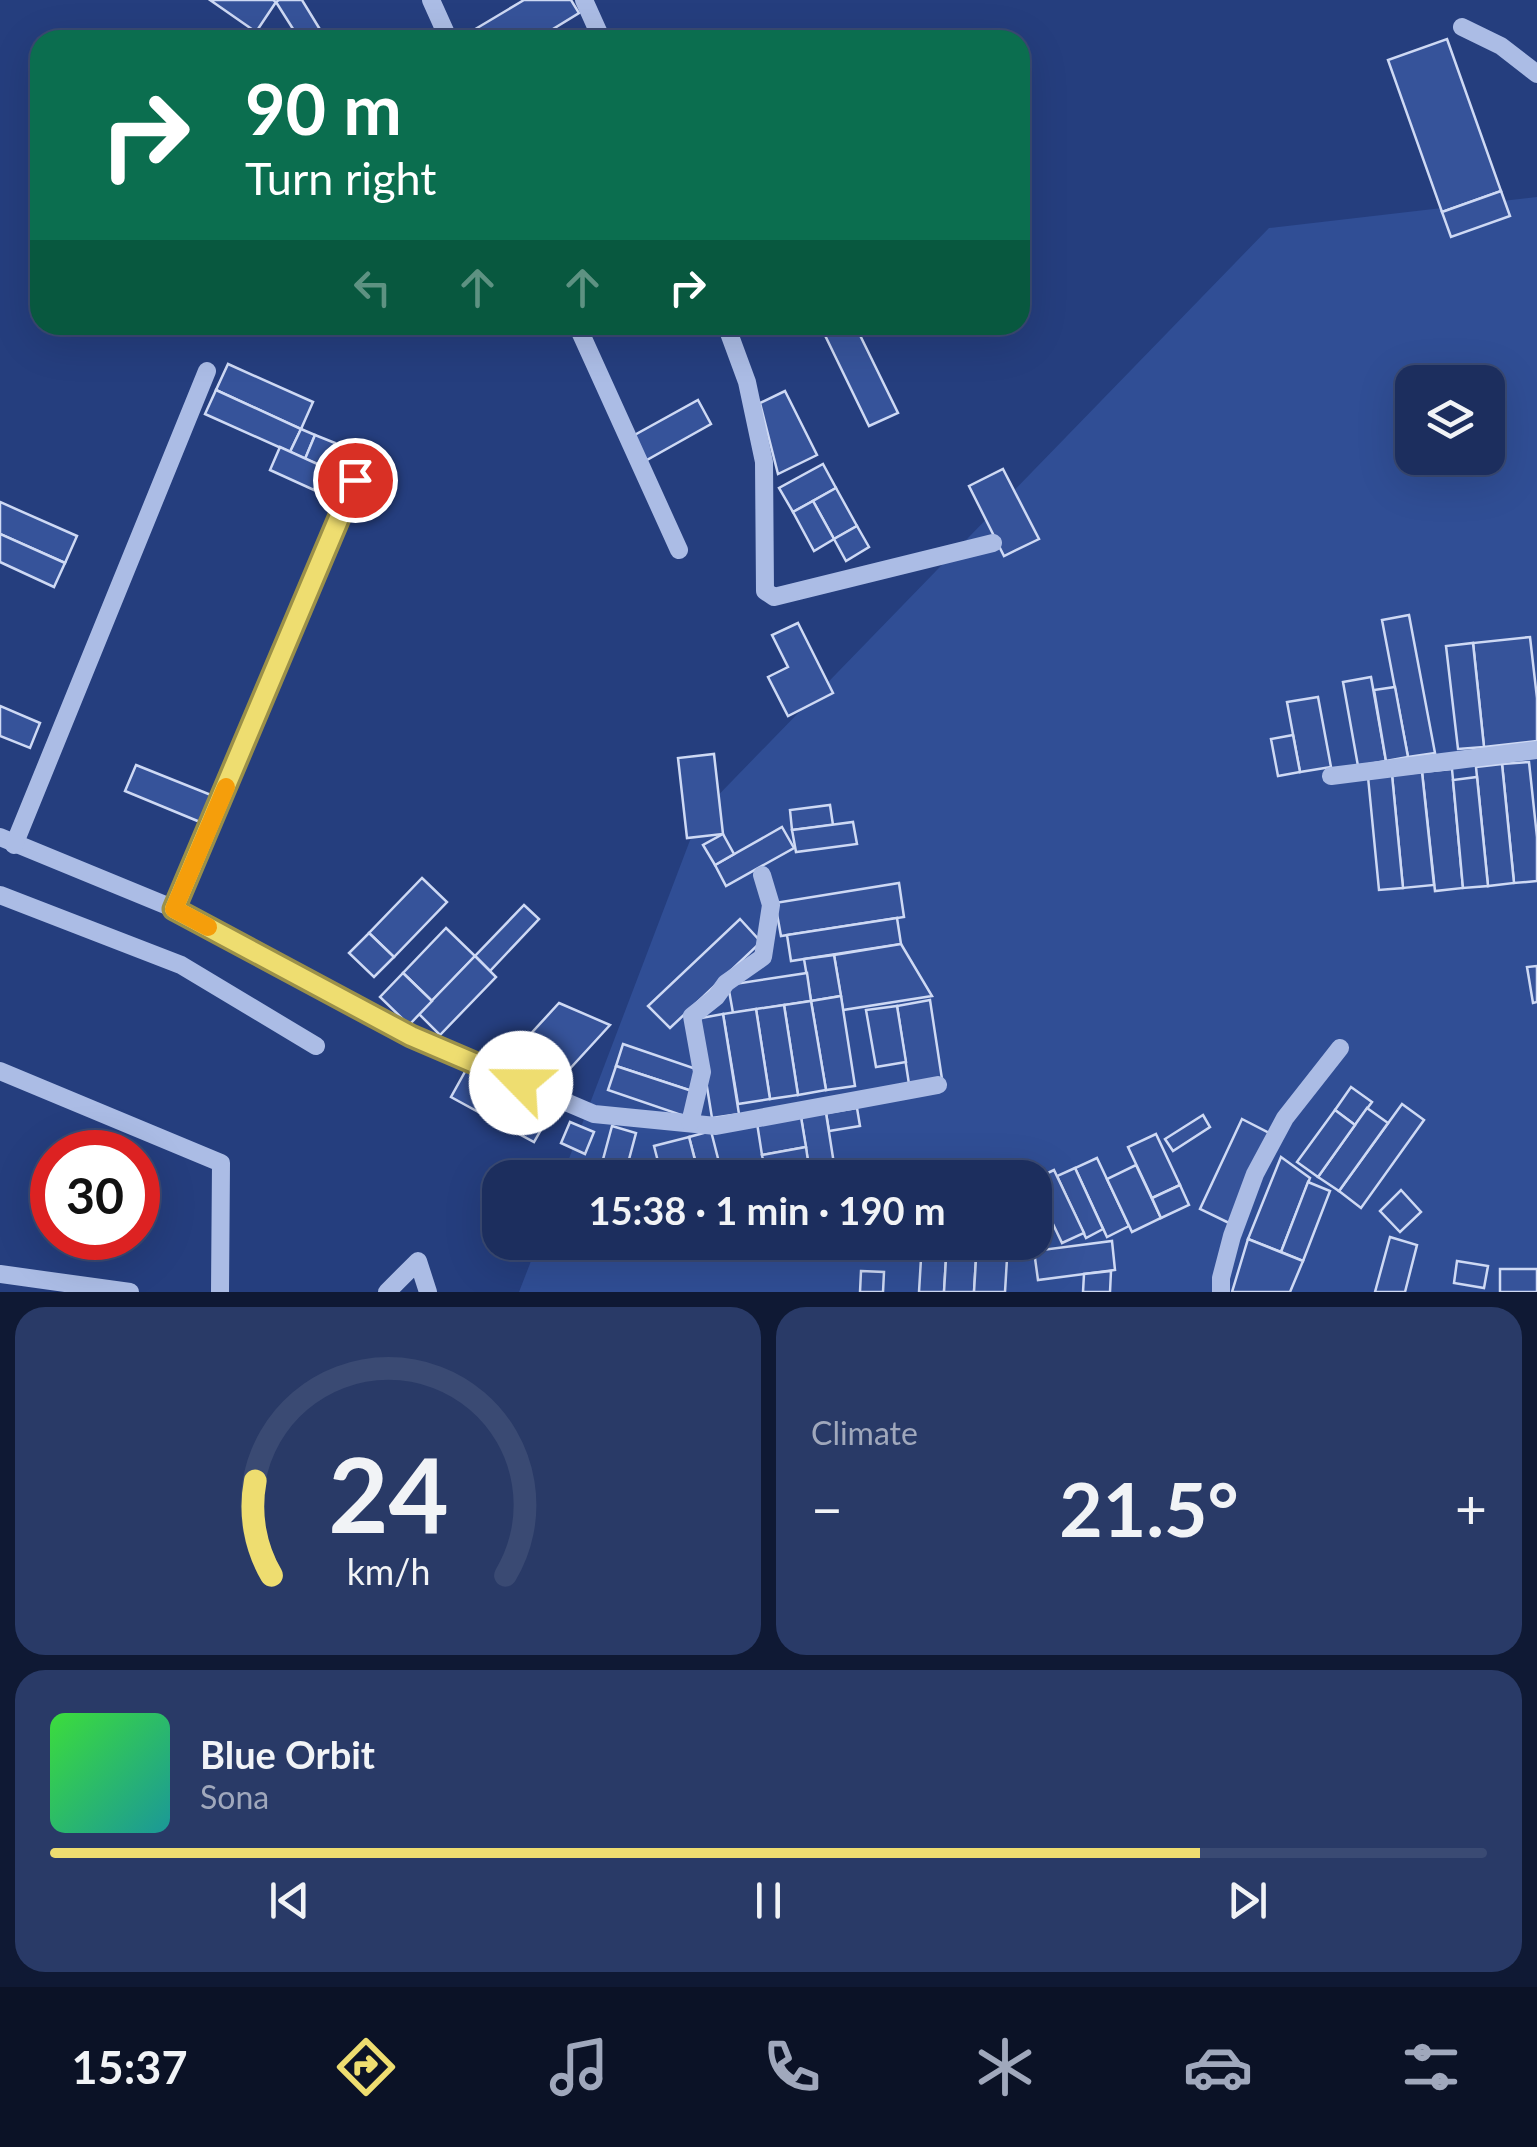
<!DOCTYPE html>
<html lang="en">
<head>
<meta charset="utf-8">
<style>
	:root { --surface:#1c2e5e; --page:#293a67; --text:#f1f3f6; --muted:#a0a8bc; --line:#3a4a73; --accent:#eedd70 }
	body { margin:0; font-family:Lato,sans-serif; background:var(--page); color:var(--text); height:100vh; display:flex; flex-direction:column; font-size:38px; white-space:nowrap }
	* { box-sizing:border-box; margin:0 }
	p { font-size:32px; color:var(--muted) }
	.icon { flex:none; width:55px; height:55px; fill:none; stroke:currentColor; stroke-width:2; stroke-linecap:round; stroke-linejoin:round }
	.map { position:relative; height:1292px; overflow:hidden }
	.sheet { display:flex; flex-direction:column; gap:15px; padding:15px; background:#0f1934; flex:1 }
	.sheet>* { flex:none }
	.guide { position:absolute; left:30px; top:30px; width:1000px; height:305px; border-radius:30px; box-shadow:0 10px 40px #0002,0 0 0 2px var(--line); background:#0b6e4f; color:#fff; overflow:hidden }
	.buttons { position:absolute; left:1395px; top:365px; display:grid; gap:20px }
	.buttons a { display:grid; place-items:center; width:110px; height:110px; border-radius:20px; background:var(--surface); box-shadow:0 10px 40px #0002,0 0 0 2px var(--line); font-size:50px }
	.speed { position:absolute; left:30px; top:1130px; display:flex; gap:20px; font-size:50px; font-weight:700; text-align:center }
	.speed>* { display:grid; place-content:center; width:130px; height:130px; border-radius:50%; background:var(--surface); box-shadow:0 10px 40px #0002,0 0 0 2px var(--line); line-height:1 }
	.speed .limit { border:15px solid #d22; background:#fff; color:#111 }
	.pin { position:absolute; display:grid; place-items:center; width:85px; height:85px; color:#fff; margin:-42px; border:5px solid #fff; border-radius:50%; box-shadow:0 2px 10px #0007 }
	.me { position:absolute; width:110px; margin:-55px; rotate:293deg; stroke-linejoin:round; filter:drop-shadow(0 0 8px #0008) }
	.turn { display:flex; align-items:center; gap:35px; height:210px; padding:0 50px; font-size:45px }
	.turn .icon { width:130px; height:130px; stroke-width:2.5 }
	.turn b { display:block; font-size:70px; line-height:85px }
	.lanes { display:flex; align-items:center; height:95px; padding:0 50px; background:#0003; justify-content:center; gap:50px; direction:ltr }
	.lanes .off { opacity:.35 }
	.big { font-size:75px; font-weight:700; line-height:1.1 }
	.sheet .card { flex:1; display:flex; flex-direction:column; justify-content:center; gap:15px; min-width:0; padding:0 35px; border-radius:30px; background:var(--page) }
	.sheet .dial { align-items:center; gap:0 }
	.dial svg { height:260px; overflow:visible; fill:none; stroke:var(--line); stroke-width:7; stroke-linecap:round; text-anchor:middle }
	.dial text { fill:var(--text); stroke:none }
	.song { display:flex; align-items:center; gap:30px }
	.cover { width:120px; height:120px; border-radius:15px; background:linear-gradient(135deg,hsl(120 70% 55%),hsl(180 70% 35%)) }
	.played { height:10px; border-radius:5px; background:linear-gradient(90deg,var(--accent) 80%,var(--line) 80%) }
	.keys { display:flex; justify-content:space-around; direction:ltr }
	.heat { display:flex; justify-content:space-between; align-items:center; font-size:55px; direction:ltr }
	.sheet .tiles { flex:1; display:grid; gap:15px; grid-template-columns:1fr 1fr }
	.card:last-child { grid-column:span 2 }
	.trip { position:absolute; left:482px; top:1160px; width:570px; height:100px; border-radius:30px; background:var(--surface); box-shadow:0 10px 40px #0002,0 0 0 2px var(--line); font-weight:700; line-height:100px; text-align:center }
	.tab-bar { display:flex; height:160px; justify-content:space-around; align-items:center; background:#0b1226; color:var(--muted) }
	.tab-bar .icon { width:70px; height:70px }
	.tab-bar .current { color:var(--accent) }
	.tab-bar b { font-size:45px; color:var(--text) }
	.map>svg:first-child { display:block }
	.green { fill:#304e95; fill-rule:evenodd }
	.building { fill:#36539a; stroke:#ced9f4; stroke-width:2.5 }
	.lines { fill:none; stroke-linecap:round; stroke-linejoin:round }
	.minor { stroke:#abbce5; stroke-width:18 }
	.route-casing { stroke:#9b9049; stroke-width:25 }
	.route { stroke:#eedd70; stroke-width:18 }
	.slow { stroke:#f59e0b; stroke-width:18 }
</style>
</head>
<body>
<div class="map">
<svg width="1537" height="1292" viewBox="0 0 1537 1292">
	<rect width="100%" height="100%" fill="#253e7e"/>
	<!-- green -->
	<path class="green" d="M1537,197V1292H519L538,1243L1035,1242V1178L562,1177L700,814L1269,228ZM1412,382H1488V458H1412Z"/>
	<!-- building -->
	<g class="building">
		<polygon points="210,0 273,0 276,2 256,32"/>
		<polygon points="279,0 302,0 324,36 318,40 300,40 276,2"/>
		<polygon points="524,0 571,0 579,13 535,40 457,40"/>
		<polygon points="1447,39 1501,191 1442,212 1388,60"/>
		<polygon points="1501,191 1510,216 1451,237 1442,212"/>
		<polygon points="820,325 855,325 898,413 869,426"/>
		<polygon points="228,364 313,402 301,429 216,390"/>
		<polygon points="216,390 301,429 290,452 205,414"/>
		<polygon points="785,391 817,455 778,474 760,403"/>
		<polygon points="698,400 711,424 645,461 631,437"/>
		<polygon points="301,429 315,435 305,459 290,452"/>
		<polygon points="315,435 335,443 324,467 305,459"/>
		<polygon points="280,447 324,467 314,490 270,470"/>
		<polygon points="823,464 836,488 793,512 779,488"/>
		<polygon points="1003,469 1039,539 1004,556 969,486"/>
		<polygon points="836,488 857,526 834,539 813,501"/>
		<polygon points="813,501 834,539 814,551 793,512"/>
		<polygon points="0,502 77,536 65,563 0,534"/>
		<polygon points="857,526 869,547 846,561 834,539"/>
		<polygon points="0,534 65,563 54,587 0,562"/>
		<polygon points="1409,615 1435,753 1408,757 1382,620"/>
		<polygon points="798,623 833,693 788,716 768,677 788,667 772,635"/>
		<polygon points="1530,637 1537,698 1537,741 1484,747 1473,643"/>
		<polygon points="1473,643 1484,747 1458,749 1446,646"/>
		<polygon points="1371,677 1386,761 1358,766 1343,682"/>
		<polygon points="1395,687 1408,757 1386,761 1374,690"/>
		<polygon points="1318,697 1331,767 1300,772 1287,702"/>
		<polygon points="0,706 40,723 30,748 0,736"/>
		<polygon points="1293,735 1300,772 1278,776 1271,739"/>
		<polygon points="714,754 723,834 687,838 678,758"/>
		<polygon points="1529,762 1537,837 1537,881 1514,883 1502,764"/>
		<polygon points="1502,764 1514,883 1488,886 1476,767"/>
		<polygon points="136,765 211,795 200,822 125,791"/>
		<polygon points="1452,769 1463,888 1435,891 1422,772"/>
		<polygon points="1422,772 1434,885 1403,888 1392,775"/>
		<polygon points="1392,775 1403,888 1379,890 1368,777"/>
		<polygon points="1477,777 1488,886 1463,888 1453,780"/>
		<polygon points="830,805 833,825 792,830 790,810"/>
		<polygon points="853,822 857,844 796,852 792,830"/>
		<polygon points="782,827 794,848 726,886 715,865"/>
		<polygon points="723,834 734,854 715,865 703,845"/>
		<polygon points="422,878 447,902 394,957 369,933"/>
		<polygon points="899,883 904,917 781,936 775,903"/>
		<polygon points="524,905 539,919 490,971 475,956"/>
		<polygon points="897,918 901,944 791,961 787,935"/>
		<polygon points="740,919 761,942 670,1028 648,1006"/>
		<polygon points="446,928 475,956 432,1001 403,973"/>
		<polygon points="369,933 394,957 374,977 349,953"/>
		<polygon points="901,944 932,996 843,1010 834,955"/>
		<polygon points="834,955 841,996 811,1001 804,959"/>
		<polygon points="475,956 496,977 440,1035 419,1014"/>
		<polygon points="1537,966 1537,1002 1533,1003 1527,967"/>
		<polygon points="403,973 432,1001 409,1025 380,997"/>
		<polygon points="807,973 811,1001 733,1013 728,985"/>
		<polygon points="841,996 855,1086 826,1090 811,1001"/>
		<polygon points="930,1000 942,1079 909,1084 897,1006"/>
		<polygon points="811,1001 826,1090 798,1095 784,1005"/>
		<polygon points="559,1003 610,1025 554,1086 515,1051"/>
		<polygon points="784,1005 798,1095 770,1099 756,1009"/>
		<polygon points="897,1006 906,1062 876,1067 866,1010"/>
		<polygon points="756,1009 770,1099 738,1104 723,1014"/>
		<polygon points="723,1014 739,1114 712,1118 696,1019"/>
		<polygon points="623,1044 699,1070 692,1091 616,1066"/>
		<polygon points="616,1066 692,1091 684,1116 608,1090"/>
		<polygon points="466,1070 499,1088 484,1115 451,1097"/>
		<polygon points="508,1084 553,1109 546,1121 501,1097"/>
		<polygon points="1351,1087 1372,1102 1355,1125 1335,1110"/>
		<polygon points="496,1094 546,1121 534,1142 484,1115"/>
		<polygon points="1402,1104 1424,1120 1361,1208 1339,1191"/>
		<polygon points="857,1108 860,1126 829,1131 826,1113"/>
		<polygon points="1367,1108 1388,1123 1339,1191 1318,1177"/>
		<polygon points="1335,1110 1355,1125 1318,1177 1297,1162"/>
		<polygon points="826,1113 834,1164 809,1168 801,1117"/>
		<polygon points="1203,1115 1210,1127 1173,1151 1165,1139"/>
		<polygon points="801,1117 806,1147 762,1155 757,1123"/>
		<polygon points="1242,1119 1271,1134 1229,1223 1200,1209"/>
		<polygon points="570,1122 594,1132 585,1154 561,1143"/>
		<polygon points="612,1126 636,1133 624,1178 598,1178"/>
		<polygon points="711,1131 723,1178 700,1178 689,1137"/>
		<polygon points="1156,1134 1180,1185 1152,1198 1128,1147"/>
		<polygon points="689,1137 697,1168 662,1177 654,1146"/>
		<polygon points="806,1147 809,1168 766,1175 762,1155"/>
		<polygon points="1281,1157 1310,1178 1281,1252 1248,1239"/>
		<polygon points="1097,1158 1129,1226 1107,1237 1075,1168"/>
		<polygon points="834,1164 837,1178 794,1178 793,1170"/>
		<polygon points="1136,1165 1161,1218 1132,1232 1107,1179"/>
		<polygon points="697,1168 700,1178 662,1178 662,1177"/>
		<polygon points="1075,1168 1103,1229 1086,1238 1057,1176"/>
		<polygon points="1054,1170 1084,1233 1062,1243 1035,1186 1035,1179"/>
		<polygon points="1308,1182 1330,1191 1303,1261 1281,1252"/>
		<polygon points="1180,1185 1189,1205 1161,1218 1152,1198"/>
		<polygon points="1401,1190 1421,1212 1400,1232 1380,1211"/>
		<polygon points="1390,1237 1417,1245 1405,1292 1375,1292"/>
		<polygon points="1248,1239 1303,1261 1290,1292 1232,1292"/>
		<polygon points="1112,1241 1115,1270 1038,1280 1034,1251"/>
		<polygon points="922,1242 947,1242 944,1292 919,1292"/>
		<polygon points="947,1242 977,1242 974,1292 944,1292"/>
		<polygon points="977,1242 1008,1242 1005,1292 974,1292"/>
		<polygon points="1457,1261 1488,1266 1484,1288 1454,1283"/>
		<rect x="1500" y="1269" width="37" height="23"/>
		<polygon points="861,1271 884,1272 883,1292 860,1292"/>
		<polygon points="1111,1271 1110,1292 1083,1292 1084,1274"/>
	</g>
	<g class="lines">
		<!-- minor -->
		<g class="minor">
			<polyline points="431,0 449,40"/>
			<polyline points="584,0 602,40"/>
			<polyline points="1462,27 1501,46 1537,74"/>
			<polyline points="577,325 679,550"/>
			<polyline points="726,325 747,382 764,462 765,591 774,597 993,543"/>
			<polyline points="1331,776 1537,750"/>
			<polyline points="0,837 175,909 411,1036 594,1114 716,1126 938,1085"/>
			<polyline points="14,845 207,371"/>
			<polyline points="0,895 181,965 316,1046"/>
			<polyline points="175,909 355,480"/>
			<polyline points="0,1071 221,1163 220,1292"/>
			<polyline points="690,1123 702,1072 692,1016 716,997 726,983 763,957 771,905 762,875"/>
			<polyline points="0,1274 130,1292"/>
			<polyline points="387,1292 418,1261 428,1292"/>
			<polyline points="1221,1292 1221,1278 1232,1236 1255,1174 1285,1118 1340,1048"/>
		</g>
	</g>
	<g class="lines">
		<defs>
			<polyline id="route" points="355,480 174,909 411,1036 521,1083"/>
		</defs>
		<!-- route casing -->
		<use href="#route" class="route-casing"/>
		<!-- route -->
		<use href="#route" class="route"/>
		<!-- slow -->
		<polyline class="slow" points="208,927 174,909 226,787"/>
	</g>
</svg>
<div class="buttons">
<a><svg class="icon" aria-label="layers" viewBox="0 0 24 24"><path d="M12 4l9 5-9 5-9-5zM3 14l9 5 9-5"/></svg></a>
</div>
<div class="speed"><div class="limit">30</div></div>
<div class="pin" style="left:355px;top:480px;background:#d93025"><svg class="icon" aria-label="arrive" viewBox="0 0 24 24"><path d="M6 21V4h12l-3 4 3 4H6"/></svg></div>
<svg class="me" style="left:521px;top:1083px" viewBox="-20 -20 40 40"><circle r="19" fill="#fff"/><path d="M0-13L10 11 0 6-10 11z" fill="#eedd70"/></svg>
<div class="trip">15:38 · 1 min · 190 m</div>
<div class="guide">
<div class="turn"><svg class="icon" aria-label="right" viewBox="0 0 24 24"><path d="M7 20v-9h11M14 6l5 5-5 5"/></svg><div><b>90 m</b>Turn right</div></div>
<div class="lanes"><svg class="icon off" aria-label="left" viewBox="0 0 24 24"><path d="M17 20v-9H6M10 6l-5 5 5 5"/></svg><svg class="icon off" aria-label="ahead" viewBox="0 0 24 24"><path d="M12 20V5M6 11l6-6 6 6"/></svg><svg class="icon off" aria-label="ahead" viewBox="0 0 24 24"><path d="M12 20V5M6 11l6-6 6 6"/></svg><svg class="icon" aria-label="right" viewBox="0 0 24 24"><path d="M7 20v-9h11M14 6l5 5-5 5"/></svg></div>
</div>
</div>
<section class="sheet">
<div class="tiles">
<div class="card dial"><svg viewBox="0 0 100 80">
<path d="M14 69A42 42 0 1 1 86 69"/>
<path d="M14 69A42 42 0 0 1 9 40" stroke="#eedd70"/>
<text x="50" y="56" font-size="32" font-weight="700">24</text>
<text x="50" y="72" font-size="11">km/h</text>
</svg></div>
<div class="card"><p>Climate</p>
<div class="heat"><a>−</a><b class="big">21.5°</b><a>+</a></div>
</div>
<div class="card">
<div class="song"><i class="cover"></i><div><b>Blue Orbit</b><p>Sona</p></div></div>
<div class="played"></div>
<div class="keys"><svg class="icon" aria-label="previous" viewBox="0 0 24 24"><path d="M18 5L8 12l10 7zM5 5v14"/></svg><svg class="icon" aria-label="pause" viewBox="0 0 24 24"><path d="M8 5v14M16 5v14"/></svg><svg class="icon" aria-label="next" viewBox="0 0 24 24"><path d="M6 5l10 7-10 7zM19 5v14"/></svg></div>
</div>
</div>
</section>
<nav class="tab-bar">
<b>15:37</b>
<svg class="icon current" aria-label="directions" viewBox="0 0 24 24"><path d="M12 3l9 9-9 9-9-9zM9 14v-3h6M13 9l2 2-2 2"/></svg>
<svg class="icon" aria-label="music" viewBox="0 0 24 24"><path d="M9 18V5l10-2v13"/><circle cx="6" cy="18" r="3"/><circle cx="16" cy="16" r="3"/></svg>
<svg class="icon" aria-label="phone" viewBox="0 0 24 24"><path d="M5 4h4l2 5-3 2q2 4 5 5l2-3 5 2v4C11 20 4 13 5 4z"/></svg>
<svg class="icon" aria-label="climate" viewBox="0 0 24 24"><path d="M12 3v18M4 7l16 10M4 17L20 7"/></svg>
<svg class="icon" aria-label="car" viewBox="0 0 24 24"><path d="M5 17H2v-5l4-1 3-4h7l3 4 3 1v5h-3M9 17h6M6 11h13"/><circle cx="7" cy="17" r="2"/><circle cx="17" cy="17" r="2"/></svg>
<svg class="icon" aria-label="filters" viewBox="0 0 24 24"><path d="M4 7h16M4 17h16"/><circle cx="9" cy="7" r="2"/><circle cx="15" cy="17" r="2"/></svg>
</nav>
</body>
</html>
